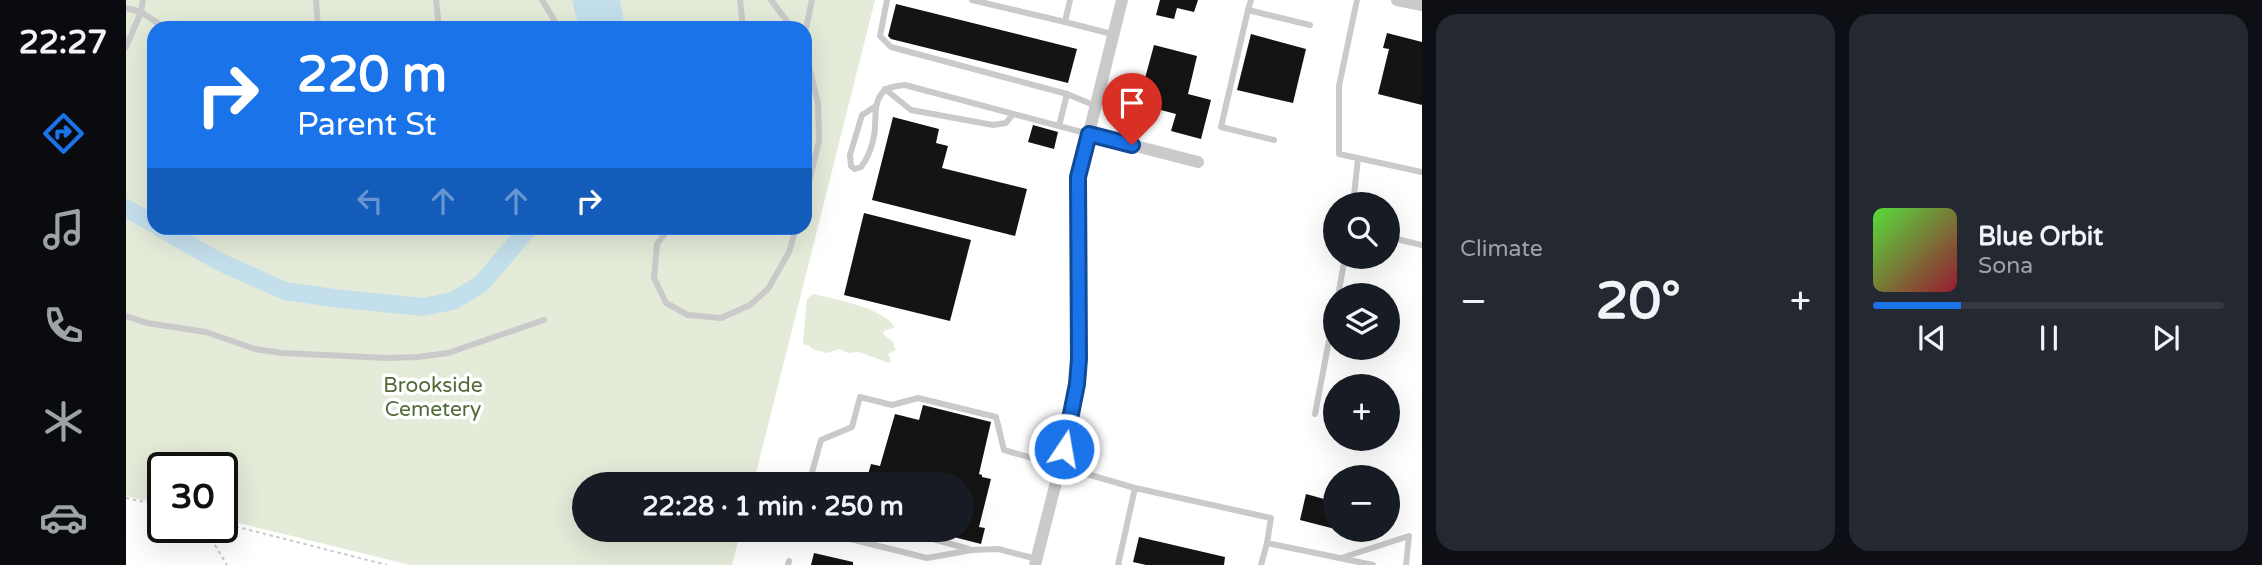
<!DOCTYPE html>
<html lang="en">
<head>
<meta charset="utf-8">
<style>
	:root { --surface:#171b24; --page:#242831; --text:#f1f3f6; --muted:#9ea1a6; --line:#363941; --accent:#1a73e8 }
	body { margin:0; font-family:"Varela Round",sans-serif; background:var(--page); color:var(--text); height:100vh; display:flex; flex-direction:column; font-size:26px; white-space:nowrap }
	* { box-sizing:border-box; margin:0 }
	p { font-size:23px; color:var(--muted) }
	.icon { flex:none; width:38px; height:38px; fill:none; stroke:currentColor; stroke-width:2; stroke-linecap:round; stroke-linejoin:round }
	.map { position:relative; flex:1; overflow:hidden }
	.panel { display:flex; flex-direction:column; gap:14px; padding:14px; background:#0d0f14; width:840px }
	.panel>* { flex:none }
	.banner { position:absolute; left:21px; top:21px; width:665px; height:214px; border-radius:21px; box-shadow:0 7px 28px #0002; background:#1a73e8; color:#fff; overflow:hidden }
	.buttons { position:absolute; left:1197px; top:192px; display:grid; gap:14px }
	.buttons a { display:grid; place-items:center; width:77px; height:77px; border-radius:50%; background:var(--surface); box-shadow:0 7px 28px #0002; font-size:35px }
	.speed { position:absolute; left:21px; top:452px; display:flex; gap:14px; font-size:35px; font-weight:700; text-align:center }
	.speed>* { display:grid; place-content:center; width:91px; height:91px; border-radius:50%; background:var(--surface); box-shadow:0 7px 28px #0002; line-height:1 }
	.speed .limit { border:4px solid #111; border-radius:10px; background:#fff; color:#111 }
	.pin { position:absolute; display:grid; place-items:center; width:60px; height:60px; color:#fff; margin:-72px -30px; border-radius:50% 50% 50% 0; rotate:-45deg; box-shadow:0 0 7px #0007 }
	.pin .icon { rotate:45deg }
	.me { position:absolute; width:77px; margin:-38px; rotate:12deg; stroke-linejoin:round; filter:drop-shadow(0 0 5px #0008) }
	.turn { display:flex; align-items:center; gap:24px; height:147px; padding:0 35px; font-size:32px }
	.turn .icon { width:91px; height:91px; stroke-width:2.5 }
	.turn b { display:block; font-size:49px; line-height:60px }
	.lanes { display:flex; align-items:center; height:66px; padding:0 35px; background:#0003; justify-content:center; gap:35px; direction:ltr }
	.lanes .off { opacity:.35 }
	.big { font-size:52px; font-weight:700; line-height:1.1 }
	.panel .card { flex:1; display:flex; flex-direction:column; justify-content:center; gap:10px; min-width:0; padding:0 24px; border-radius:21px; background:var(--page) }
	.song { display:flex; align-items:center; gap:21px }
	.cover { width:84px; height:84px; border-radius:10px; background:linear-gradient(135deg,hsl(110 70% 55%),hsl(350 70% 35%)) }
	.played { height:7px; border-radius:4px; background:linear-gradient(90deg,var(--accent) 25%,var(--line) 25%) }
	.keys { display:flex; justify-content:space-around; direction:ltr }
	.heat { display:flex; justify-content:space-between; align-items:center; font-size:38px; direction:ltr }
	.panel .tiles { flex:1; display:grid; gap:14px; grid-template-columns:repeat(2,1fr) }
	.trip { position:absolute; left:446px; top:472px; width:402px; height:70px; border-radius:35px; background:var(--surface); box-shadow:0 7px 28px #0002; font-weight:700; line-height:70px; text-align:center }
	main { display:flex; flex:1; min-height:0 }
	.menu { display:flex; flex-direction:column; width:126px; justify-content:space-around; align-items:center; background:#090b0e; color:var(--muted) }
	.menu .icon { width:49px; height:49px }
	.menu .current { color:var(--accent) }
	.menu b { font-size:32px; color:var(--text) }
	.map>svg:first-child { display:block }
	.green { fill:#e4ebd9; fill-rule:evenodd }
	.water { fill:#c4dfec }
	.lines { fill:none; stroke-linecap:round; stroke-linejoin:round }
	.river { stroke:#c4dfec; stroke-width:18 }
	.building { fill:#141414 }
	.path { stroke:#cacaca; stroke-width:2; stroke-dasharray:3.5 3.5; stroke-linecap:butt }
	.lane { stroke:#cacaca; stroke-width:6 }
	.street { stroke:#cacaca; stroke-width:12 }
	.route-casing { stroke:#114b97; stroke-width:18 }
	.route { stroke:#1a73e8; stroke-width:12 }
	.labels { text-anchor:middle; stroke-width:7; stroke-linejoin:round; paint-order:stroke }
	.park-label { font-size:21px; fill:#526939; stroke:#fff }
</style>
</head>
<body>
<main>
<nav class="menu">
<b>22:27</b>
<svg class="icon current" aria-label="directions" viewBox="0 0 24 24"><path d="M12 3l9 9-9 9-9-9zM9 14v-3h6M13 9l2 2-2 2"/></svg>
<svg class="icon" aria-label="music" viewBox="0 0 24 24"><path d="M9 18V5l10-2v13"/><circle cx="6" cy="18" r="3"/><circle cx="16" cy="16" r="3"/></svg>
<svg class="icon" aria-label="phone" viewBox="0 0 24 24"><path d="M5 4h4l2 5-3 2q2 4 5 5l2-3 5 2v4C11 20 4 13 5 4z"/></svg>
<svg class="icon" aria-label="climate" viewBox="0 0 24 24"><path d="M12 3v18M4 7l16 10M4 17L20 7"/></svg>
<svg class="icon" aria-label="car" viewBox="0 0 24 24"><path d="M5 17H2v-5l4-1 3-4h7l3 4 3 1v5h-3M9 17h6M6 11h13"/><circle cx="7" cy="17" r="2"/><circle cx="17" cy="17" r="2"/></svg>
</nav>
<div class="map">
<svg width="1296" height="565" viewBox="0 0 1296 565">
	<rect width="100%" height="100%" fill="#fff"/>
	<!-- green -->
	<g class="green">
		<path d="M0,0H749L627,485H458V530H615L606,565H284L96,519V467H37V505L0,496ZM28,28H679V228H28Z"/>
		<path d="M687,294C711,300 755,307 769,327L758,331L757,334L766,341L770,350L762,354L765,361L763,363L733,352L722,353L713,349L701,353L686,349L684,346L677,344L681,299Z"/>
	</g>
	<!-- water -->
	<polygon class="water" points="446,0 494,0 499,28 453,28"/>
	<g class="lines">
		<!-- river -->
		<g class="river">
			<polyline points="0,208 28,224"/>
			<polyline points="34,228 92,261 159,291 207,298 296,307 327,301 355,284 403,228"/>
		</g>
	</g>
	<!-- building -->
	<g class="building">
		<polygon points="1034,0 1072,0 1068,12 1051,8 1048,19 1030,15"/>
		<polygon points="770,4 951,49 942,83 765,39 762,36"/>
		<polygon points="1261,33 1296,42 1296,105 1252,94 1263,49 1257,48"/>
		<polygon points="1125,34 1180,49 1167,103 1111,90"/>
		<polygon points="1028,45 1071,56 1062,94 1085,100 1075,139 1045,131 1050,114 1012,104"/>
		<polygon points="767,117 813,129 810,143 822,146 816,168 901,189 889,236 746,200"/>
		<polygon points="907,125 932,132 928,149 902,142"/>
		<polygon points="738,213 845,240 824,321 718,295"/>
		<polygon points="797,405 865,422 853,474 856,475 856,477 865,479 853,527 859,528 855,544 812,533 813,530 836,530 836,485 739,485 745,464 754,466 769,414 793,420"/>
		<polygon points="1180,494 1209,502 1209,529 1174,520"/>
		<polygon points="1013,537 1099,557 1098,565 1020,565 1007,562"/>
		<polygon points="688,553 727,562 727,565 685,565"/>
	</g>
	<g class="lines">
		<!-- path -->
		<g class="path">
			<polyline points="0,498 37,506"/>
			<polyline points="96,523 261,565"/>
			<polyline points="78,527 101,565"/>
		</g>
		<!-- lane -->
		<g class="lane">
			<polyline points="190,0 192,28"/>
			<polyline points="310,0 313,28"/>
			<polyline points="416,0 433,28"/>
			<polyline points="614,0 617,28"/>
			<polyline points="645,0 666,28"/>
			<polyline points="761,0 754,36 765,47 941,94 970,106"/>
			<polyline points="846,0 939,22"/>
			<polyline points="944,0 939,22 986,34"/>
			<polyline points="1125,0 1122,10 1184,25"/>
			<polyline points="1231,0 1213,86 1213,154 1296,172"/>
			<polyline points="0,8 15,12 39,28"/>
			<polyline points="1122,10 1095,127 1148,140"/>
			<polyline points="679,33 686,0"/>
			<polyline points="0,47 15,12 17,0"/>
			<polyline points="679,51 692,103 693,141 679,198"/>
			<polyline points="759,89 785,110 867,125 880,123 887,114"/>
			<path d="M750,106L736,115L724,155L725,166L729,169L735,167C742,158 746,147 748,136C751,122 746,102 758,91C763,86 772,86 779,85L963,134"/>
			<polyline points="933,126 941,94"/>
			<polyline points="1227,205 1232,158"/>
			<polyline points="543,228 531,244 528,278 540,303 562,315 595,318 624,305 642,289 663,252 670,228"/>
			<polyline points="1262,237 1296,245"/>
			<polyline points="1212,296 1219,257"/>
			<polyline points="0,316 21,323 80,332 129,349 156,353 262,358 292,357 322,353 418,320"/>
			<polyline points="1189,414 1209,309"/>
			<polyline points="686,485 685,476 695,440 726,427 734,397 766,405 792,398 870,417 878,450 1009,488 1145,518 1141,543 1247,565"/>
			<polyline points="688,530 801,558 846,550 872,549 911,559"/>
			<polyline points="774,530 843,549"/>
			<polyline points="1215,558 1283,536 1280,565"/>
			<polyline points="662,565 663,561"/>
			<polyline points="993,565 992,565 1009,488"/>
			<polyline points="1135,565 1141,543"/>
		</g>
		<!-- street -->
		<g class="street">
			<polyline points="1271,0 1296,5"/>
			<polyline points="963,134 1072,162"/>
			<polyline points="909,565 943,431 951,384 952,177 996,0"/>
		</g>
	</g>
	<g class="lines">
		<defs>
			<polyline id="route" points="938,449 951,384 953,359 952,177 963,134 1006,145"/>
		</defs>
		<!-- route casing -->
		<use href="#route" class="route-casing"/>
		<!-- route -->
		<use href="#route" class="route"/>
	</g>
	<g class="labels">
		<!-- park labels -->
		<g class="park-label">
			<text x="307" y="392">Brookside<tspan x="307" dy="24">Cemetery</tspan></text>
		</g>
	</g>
</svg>
<div class="buttons">
<a><svg class="icon" aria-label="search" viewBox="0 0 24 24"><circle cx="10" cy="10" r="6"/><path d="M15 15l6 6"/></svg></a>
<a><svg class="icon" aria-label="layers" viewBox="0 0 24 24"><path d="M12 4l9 5-9 5-9-5zM3 14l9 5 9-5"/></svg></a>
<a>+</a>
<a>−</a>
</div>
<div class="speed"><div class="limit">30</div></div>
<div class="pin" style="left:1006px;top:145px;background:#d93025"><svg class="icon" aria-label="arrive" viewBox="0 0 24 24"><path d="M6 21V4h12l-3 4 3 4H6"/></svg></div>
<svg class="me" style="left:938px;top:449px" viewBox="-20 -20 40 40"><circle r="17" fill="#1a73e8" stroke="#fff" stroke-width="3"/><path d="M0-11L8 9 0 5-8 9z" fill="#fff"/></svg>
<div class="trip">22:28 · 1 min · 250 m</div>
<div class="banner">
<div class="turn"><svg class="icon" aria-label="right" viewBox="0 0 24 24"><path d="M7 20v-9h11M14 6l5 5-5 5"/></svg><div><b>220 m</b>Parent St</div></div>
<div class="lanes"><svg class="icon off" aria-label="left" viewBox="0 0 24 24"><path d="M17 20v-9H6M10 6l-5 5 5 5"/></svg><svg class="icon off" aria-label="ahead" viewBox="0 0 24 24"><path d="M12 20V5M6 11l6-6 6 6"/></svg><svg class="icon off" aria-label="ahead" viewBox="0 0 24 24"><path d="M12 20V5M6 11l6-6 6 6"/></svg><svg class="icon" aria-label="right" viewBox="0 0 24 24"><path d="M7 20v-9h11M14 6l5 5-5 5"/></svg></div>
</div>
</div>
<section class="panel">
<div class="tiles">
<div class="card"><p>Climate</p>
<div class="heat"><a>−</a><b class="big">20°</b><a>+</a></div>
</div>
<div class="card">
<div class="song"><i class="cover"></i><div><b>Blue Orbit</b><p>Sona</p></div></div>
<div class="played"></div>
<div class="keys"><svg class="icon" aria-label="previous" viewBox="0 0 24 24"><path d="M18 5L8 12l10 7zM5 5v14"/></svg><svg class="icon" aria-label="pause" viewBox="0 0 24 24"><path d="M8 5v14M16 5v14"/></svg><svg class="icon" aria-label="next" viewBox="0 0 24 24"><path d="M6 5l10 7-10 7zM19 5v14"/></svg></div>
</div>
</div>
</section>
</main>
</body>
</html>
